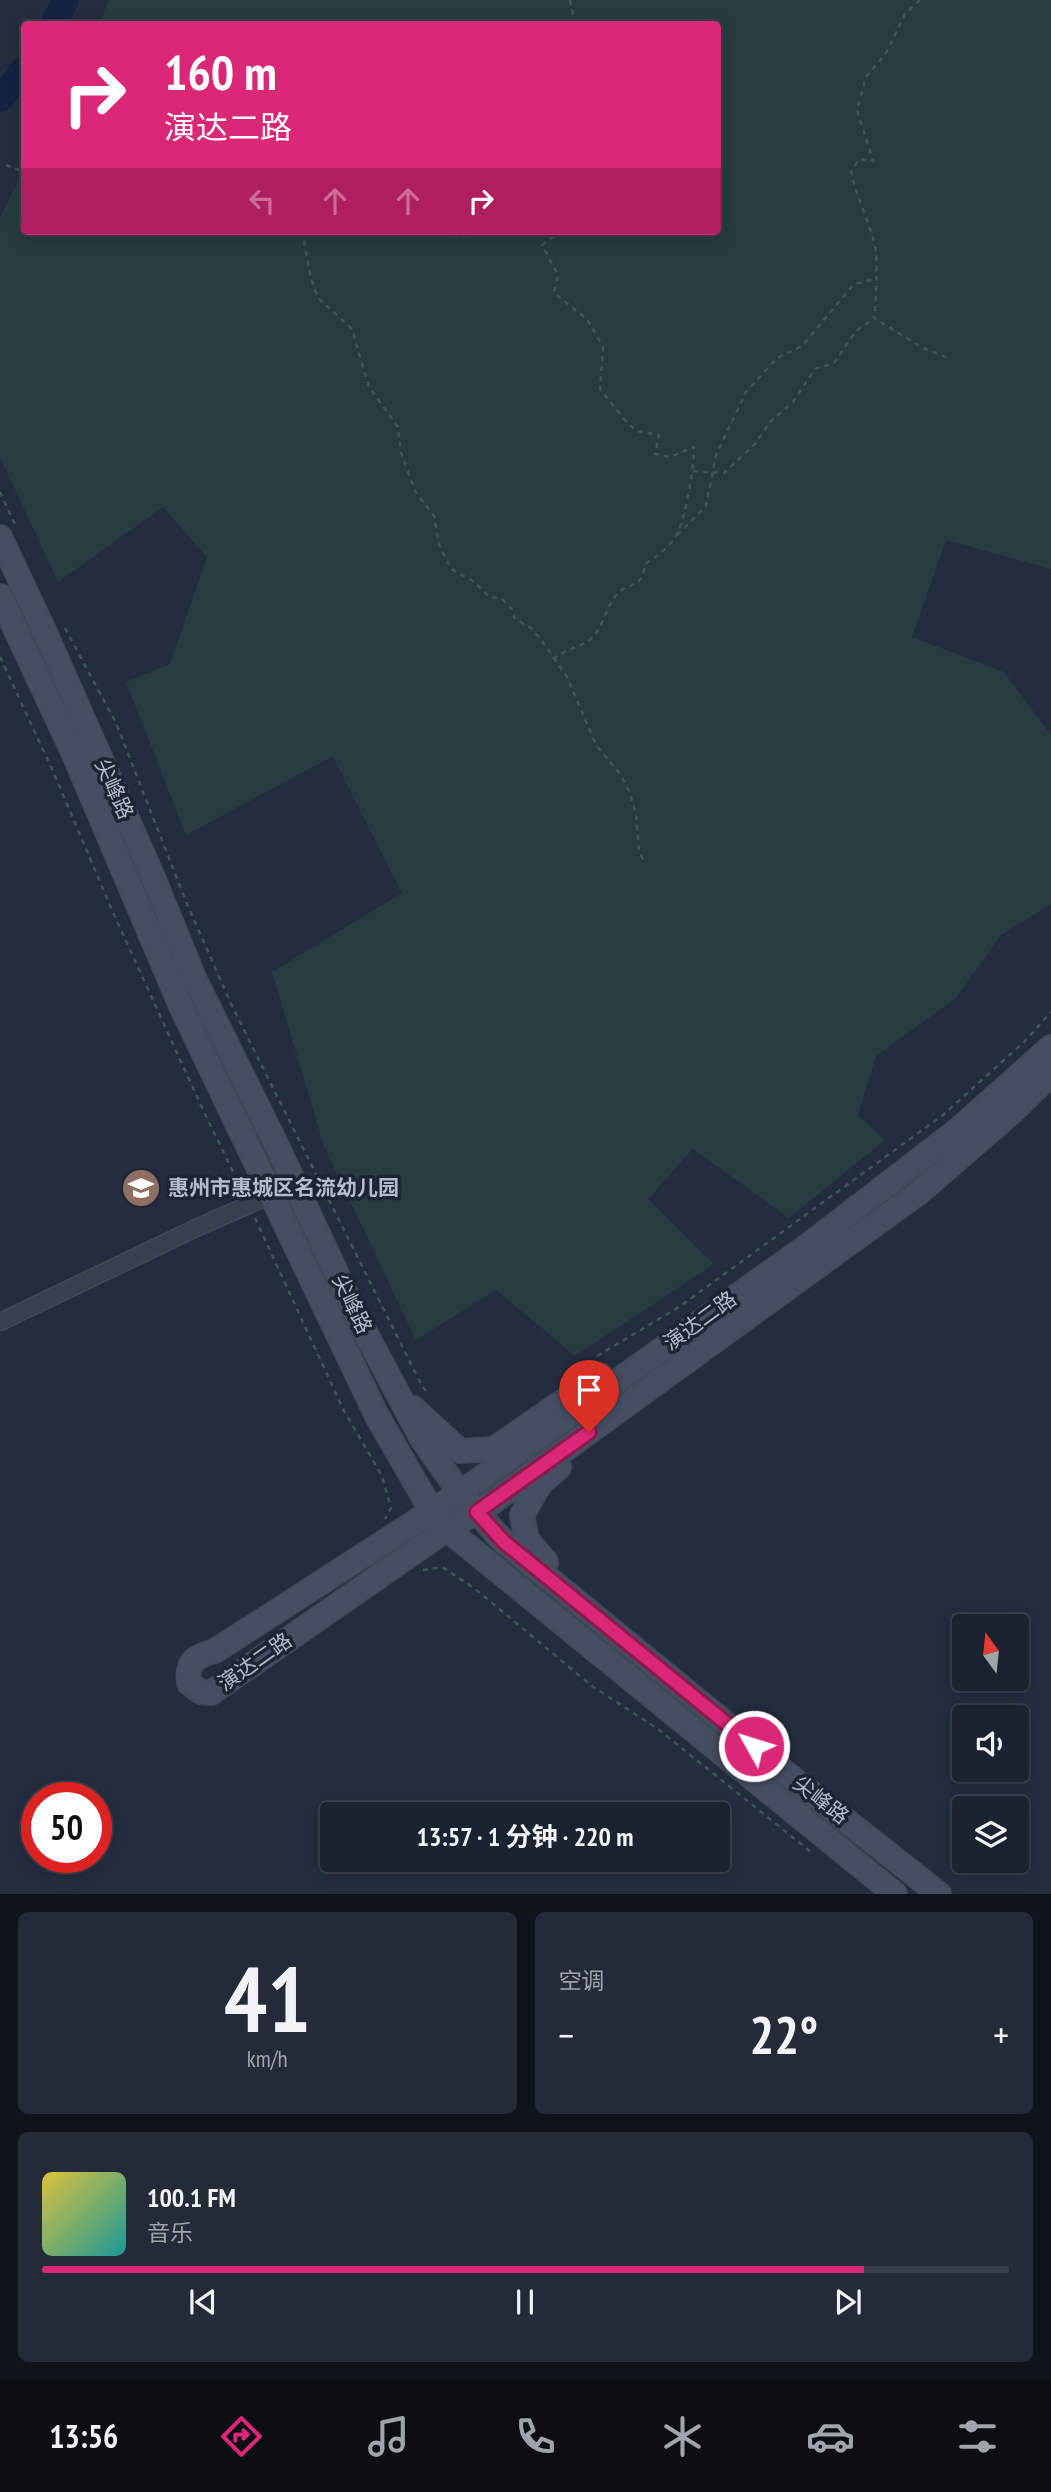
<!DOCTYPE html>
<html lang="zh">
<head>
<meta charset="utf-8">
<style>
	:root { --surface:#1b2230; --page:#242a38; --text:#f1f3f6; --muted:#a0a4ab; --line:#393f4c; --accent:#db2777 }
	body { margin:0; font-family:"PT Sans Narrow","Noto Sans SC",sans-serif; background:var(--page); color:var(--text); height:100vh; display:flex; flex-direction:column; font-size:26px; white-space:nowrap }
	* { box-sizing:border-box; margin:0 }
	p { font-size:23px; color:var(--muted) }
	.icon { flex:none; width:38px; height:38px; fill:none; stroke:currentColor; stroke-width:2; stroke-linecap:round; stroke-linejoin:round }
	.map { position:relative; height:1894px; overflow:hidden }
	.side { display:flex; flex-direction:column; gap:18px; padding:18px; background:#0f131a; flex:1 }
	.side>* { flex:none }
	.banner { position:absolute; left:21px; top:21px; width:700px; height:214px; border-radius:7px; box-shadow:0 4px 18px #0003,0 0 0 2px var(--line); background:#db2777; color:#fff; overflow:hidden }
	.needle { width:46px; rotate:345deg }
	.tools { position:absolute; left:952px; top:1614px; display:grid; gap:14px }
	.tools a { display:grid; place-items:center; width:77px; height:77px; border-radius:7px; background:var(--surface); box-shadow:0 4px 18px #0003,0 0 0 2px var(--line); font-size:35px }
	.speed { position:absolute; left:21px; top:1782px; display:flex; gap:14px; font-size:35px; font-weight:700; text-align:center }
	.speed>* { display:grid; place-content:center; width:91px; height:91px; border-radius:50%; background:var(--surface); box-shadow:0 4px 18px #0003,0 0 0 2px var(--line); line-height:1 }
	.speed .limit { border:10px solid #d22; background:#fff; color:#111 }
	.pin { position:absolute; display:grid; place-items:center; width:60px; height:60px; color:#fff; margin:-72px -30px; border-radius:50% 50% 50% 0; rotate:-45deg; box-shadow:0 0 7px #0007 }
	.pin .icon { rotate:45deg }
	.me { position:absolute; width:77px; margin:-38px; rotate:309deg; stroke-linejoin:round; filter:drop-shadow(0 0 5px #0008) }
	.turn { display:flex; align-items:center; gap:24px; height:147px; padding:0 28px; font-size:32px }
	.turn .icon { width:91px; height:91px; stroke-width:2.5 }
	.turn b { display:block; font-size:49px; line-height:60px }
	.lanes { display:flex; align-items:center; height:66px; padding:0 28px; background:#0003; justify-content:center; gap:35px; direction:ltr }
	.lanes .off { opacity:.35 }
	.big { font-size:52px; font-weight:700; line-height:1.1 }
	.side .widget { flex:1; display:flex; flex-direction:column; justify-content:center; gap:10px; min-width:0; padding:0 24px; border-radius:10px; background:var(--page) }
	.side .dial { align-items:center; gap:0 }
	.dial b { font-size:91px; line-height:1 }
	.song { display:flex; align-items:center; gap:21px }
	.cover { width:84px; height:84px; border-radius:10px; background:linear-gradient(135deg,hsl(50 70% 55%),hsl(180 70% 35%)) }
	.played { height:7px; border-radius:4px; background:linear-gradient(90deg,var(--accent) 85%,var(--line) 85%) }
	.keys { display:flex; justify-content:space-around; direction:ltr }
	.heat { display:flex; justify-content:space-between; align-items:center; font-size:38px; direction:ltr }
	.side .tiles { flex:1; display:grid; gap:18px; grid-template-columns:1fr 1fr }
	.widget:last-child { grid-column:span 2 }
	.trip { position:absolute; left:320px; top:1802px; width:410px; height:70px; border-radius:7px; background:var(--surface); box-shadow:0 4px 18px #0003,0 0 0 2px var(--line); font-weight:700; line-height:70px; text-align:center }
	.tab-bar { display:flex; height:112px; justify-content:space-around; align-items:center; background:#0b0e13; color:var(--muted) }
	.tab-bar .icon { width:49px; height:49px }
	.tab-bar .active { color:var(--accent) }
	.tab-bar b { font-size:32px; color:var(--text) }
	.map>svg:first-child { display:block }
	.green { fill:#263c41 }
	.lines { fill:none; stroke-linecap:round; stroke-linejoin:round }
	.river { stroke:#16233f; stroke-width:26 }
	.minor-casing { stroke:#414959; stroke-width:19 }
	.secondary-casing { stroke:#414959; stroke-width:26 }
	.path { stroke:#3f5559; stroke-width:2.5; stroke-dasharray:5 5; stroke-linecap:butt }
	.minor { stroke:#384050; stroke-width:16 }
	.secondary { stroke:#464e63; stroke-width:23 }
	.route-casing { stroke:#8e194d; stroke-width:18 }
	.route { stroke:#db2777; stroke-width:12 }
	.labels { text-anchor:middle; stroke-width:7; stroke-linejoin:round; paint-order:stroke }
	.street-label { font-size:21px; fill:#b4bbca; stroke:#1d2535 }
	.poi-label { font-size:21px; font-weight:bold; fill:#b4bbca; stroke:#1d2535; text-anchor:start }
</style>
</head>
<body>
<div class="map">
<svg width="1051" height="1894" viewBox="0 0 1051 1894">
	<rect width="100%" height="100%" fill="#242d40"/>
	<!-- green -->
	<polygon class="green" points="109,0 1051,0 1051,569 946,540 912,637 1004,672 1051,735 1051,904 1001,935 956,998 876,1056 858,1115 885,1140 789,1218 693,1149 648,1199 714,1264 575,1356 496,1290 416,1340 324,1146 272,972 402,893 333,756 186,835 126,682 170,664 207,557 163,507 58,582 0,457 0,217 24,170 24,231 718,231 718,24 100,24"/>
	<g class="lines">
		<!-- river -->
		<g class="river">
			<polyline points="53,24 66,0"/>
			<polyline points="0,99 24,69"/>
		</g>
		<defs>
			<polyline id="minor" points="0,1322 196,1228 271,1195"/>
			<g id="secondary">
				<polyline points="0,537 46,635 152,875 194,978 278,1148 357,1317 421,1437 460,1493 503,1541 791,1777 939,1894"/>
				<polyline points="0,596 73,752 181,1006 377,1416 438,1522 895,1894"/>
				<path d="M1051,1047L959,1129L810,1244L460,1493L215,1651C196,1656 186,1661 189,1683L201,1692L211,1693L447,1529L487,1506L921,1191L1012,1112L1051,1074"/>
				<polyline points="413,1408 460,1451 494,1449 601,1375"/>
				<polyline points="546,1562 527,1540 522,1515 540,1484 559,1467"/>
			</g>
		</defs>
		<!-- minor casing -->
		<use href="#minor" class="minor-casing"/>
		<!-- secondary casing -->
		<use href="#secondary" class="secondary-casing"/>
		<!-- path -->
		<g class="path">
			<polyline points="570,0 575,24"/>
			<path d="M920,0L905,14L886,53L866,77L857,110L873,161L859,159L851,172C857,198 869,221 875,246C878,256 876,307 874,318L923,348L948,358"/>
			<polyline points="6,165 24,172"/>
			<polyline points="302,231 311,279 318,298 352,329 369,387 398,427 401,453 415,491 434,516 439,544 451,569 473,581 490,597 501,598 512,609 515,619 531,628 543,642 567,677 596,745 620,774 629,791 636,814 639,850 643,860"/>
			<polyline points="423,231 433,231"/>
			<polyline points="443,231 458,237 466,236 465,231"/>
			<polyline points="487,231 491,235 491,231"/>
			<polyline points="693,471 724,473 755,444 770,422 793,402 815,369 834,363 856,331 874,318"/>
			<polyline points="0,492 16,527"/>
			<polyline points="677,535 706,506 716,455 746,392 777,358 802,346 854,284 875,279"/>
			<polyline points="65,628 116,723 187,904 232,1006 422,1386 429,1395"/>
			<polyline points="0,657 52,769 112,910 203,1110 242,1190"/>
			<path d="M553,659C564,650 577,648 588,641C603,631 605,607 617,594C630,581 642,590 645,564C656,557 671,546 677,534C686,516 694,468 694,447L670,457L655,454L659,435L636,431L623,418L600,389L603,347L587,319L554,293L558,275L542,245L561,231"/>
			<polyline points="255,1218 343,1409 382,1476 391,1508 385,1519"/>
			<polyline points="597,1356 679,1307 943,1115 1025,1041 1051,1012"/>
			<polyline points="423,1570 442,1567 474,1588 592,1686 658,1729 811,1852"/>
		</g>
		<!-- minor -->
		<use href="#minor" class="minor"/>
		<!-- secondary -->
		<use href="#secondary" class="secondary"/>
	</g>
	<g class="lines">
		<defs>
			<polyline id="route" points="589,1432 477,1512 503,1541 754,1746"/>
		</defs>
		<!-- route casing -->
		<use href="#route" class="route-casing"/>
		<!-- route -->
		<use href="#route" class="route"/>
	</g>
	<!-- icons -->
	<defs>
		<symbol id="school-disc" viewBox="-11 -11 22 22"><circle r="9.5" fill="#8d6e63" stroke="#1d2535"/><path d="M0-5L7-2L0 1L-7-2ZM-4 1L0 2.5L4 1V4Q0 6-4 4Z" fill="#fff"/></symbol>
	</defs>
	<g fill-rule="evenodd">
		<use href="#school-disc" x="119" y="1166" width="44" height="44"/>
	</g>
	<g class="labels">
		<!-- street labels -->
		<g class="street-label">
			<text transform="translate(114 789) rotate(66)" y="7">尖峰路</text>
			<text transform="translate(352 1304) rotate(64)" y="7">尖峰路</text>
			<text transform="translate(700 1321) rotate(-36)" y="7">演达二路</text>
			<text transform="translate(255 1662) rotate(-35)" y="7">演达二路</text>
			<text transform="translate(821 1800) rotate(38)" y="7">尖峰路</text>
		</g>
		<!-- poi labels -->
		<g class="poi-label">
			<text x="168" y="1195">惠州市惠城区名流幼儿园</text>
		</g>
	</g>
</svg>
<div class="tools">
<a><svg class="needle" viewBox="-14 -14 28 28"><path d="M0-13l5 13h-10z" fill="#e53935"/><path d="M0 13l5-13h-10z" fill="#a0a4ab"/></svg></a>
<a><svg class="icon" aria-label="sound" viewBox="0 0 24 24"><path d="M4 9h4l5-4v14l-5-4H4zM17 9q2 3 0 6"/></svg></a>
<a><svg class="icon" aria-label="layers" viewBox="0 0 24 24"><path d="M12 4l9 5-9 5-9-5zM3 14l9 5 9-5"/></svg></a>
</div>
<div class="speed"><div class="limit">50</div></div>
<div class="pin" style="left:589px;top:1432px;background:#d93025"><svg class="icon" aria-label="arrive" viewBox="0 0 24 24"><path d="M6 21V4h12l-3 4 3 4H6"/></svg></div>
<svg class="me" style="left:754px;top:1746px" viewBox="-20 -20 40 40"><circle r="17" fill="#db2777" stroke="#fff" stroke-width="3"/><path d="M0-11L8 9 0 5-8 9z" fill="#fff"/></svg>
<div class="trip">13:57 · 1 分钟 · 220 m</div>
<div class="banner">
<div class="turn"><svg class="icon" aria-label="right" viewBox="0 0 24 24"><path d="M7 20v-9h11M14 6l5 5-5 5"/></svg><div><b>160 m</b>演达二路</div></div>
<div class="lanes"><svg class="icon off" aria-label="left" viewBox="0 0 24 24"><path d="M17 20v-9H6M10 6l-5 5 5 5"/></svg><svg class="icon off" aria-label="ahead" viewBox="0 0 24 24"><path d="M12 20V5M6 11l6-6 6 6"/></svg><svg class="icon off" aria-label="ahead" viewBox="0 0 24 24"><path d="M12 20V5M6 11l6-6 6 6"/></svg><svg class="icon" aria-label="right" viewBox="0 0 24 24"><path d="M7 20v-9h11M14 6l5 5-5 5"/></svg></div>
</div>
</div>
<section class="side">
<div class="tiles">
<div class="widget dial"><b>41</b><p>km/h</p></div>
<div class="widget"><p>空调</p>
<div class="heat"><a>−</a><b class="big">22°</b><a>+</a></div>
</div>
<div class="widget">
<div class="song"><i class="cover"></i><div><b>100.1 FM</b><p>音乐</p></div></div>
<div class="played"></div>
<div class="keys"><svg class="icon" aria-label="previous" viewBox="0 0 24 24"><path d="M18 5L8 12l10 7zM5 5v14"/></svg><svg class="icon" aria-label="pause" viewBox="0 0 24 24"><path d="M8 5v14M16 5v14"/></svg><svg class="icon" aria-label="next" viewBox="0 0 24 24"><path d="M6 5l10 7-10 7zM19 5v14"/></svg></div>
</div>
</div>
</section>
<nav class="tab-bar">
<b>13:56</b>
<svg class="icon active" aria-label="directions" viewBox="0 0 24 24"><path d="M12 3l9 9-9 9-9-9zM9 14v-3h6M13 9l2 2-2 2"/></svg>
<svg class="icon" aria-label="music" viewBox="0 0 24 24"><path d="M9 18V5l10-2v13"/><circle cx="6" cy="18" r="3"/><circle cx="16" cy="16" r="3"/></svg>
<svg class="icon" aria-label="phone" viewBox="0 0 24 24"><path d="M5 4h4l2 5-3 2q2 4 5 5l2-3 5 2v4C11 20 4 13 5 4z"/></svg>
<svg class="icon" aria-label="climate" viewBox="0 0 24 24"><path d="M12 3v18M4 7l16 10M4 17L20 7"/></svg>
<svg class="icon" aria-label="car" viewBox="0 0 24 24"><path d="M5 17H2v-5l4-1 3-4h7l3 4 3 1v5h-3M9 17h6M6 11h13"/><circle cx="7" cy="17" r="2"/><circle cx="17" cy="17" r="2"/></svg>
<svg class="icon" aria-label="filters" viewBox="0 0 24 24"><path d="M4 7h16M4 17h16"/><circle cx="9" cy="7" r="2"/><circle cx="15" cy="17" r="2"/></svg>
</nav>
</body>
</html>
